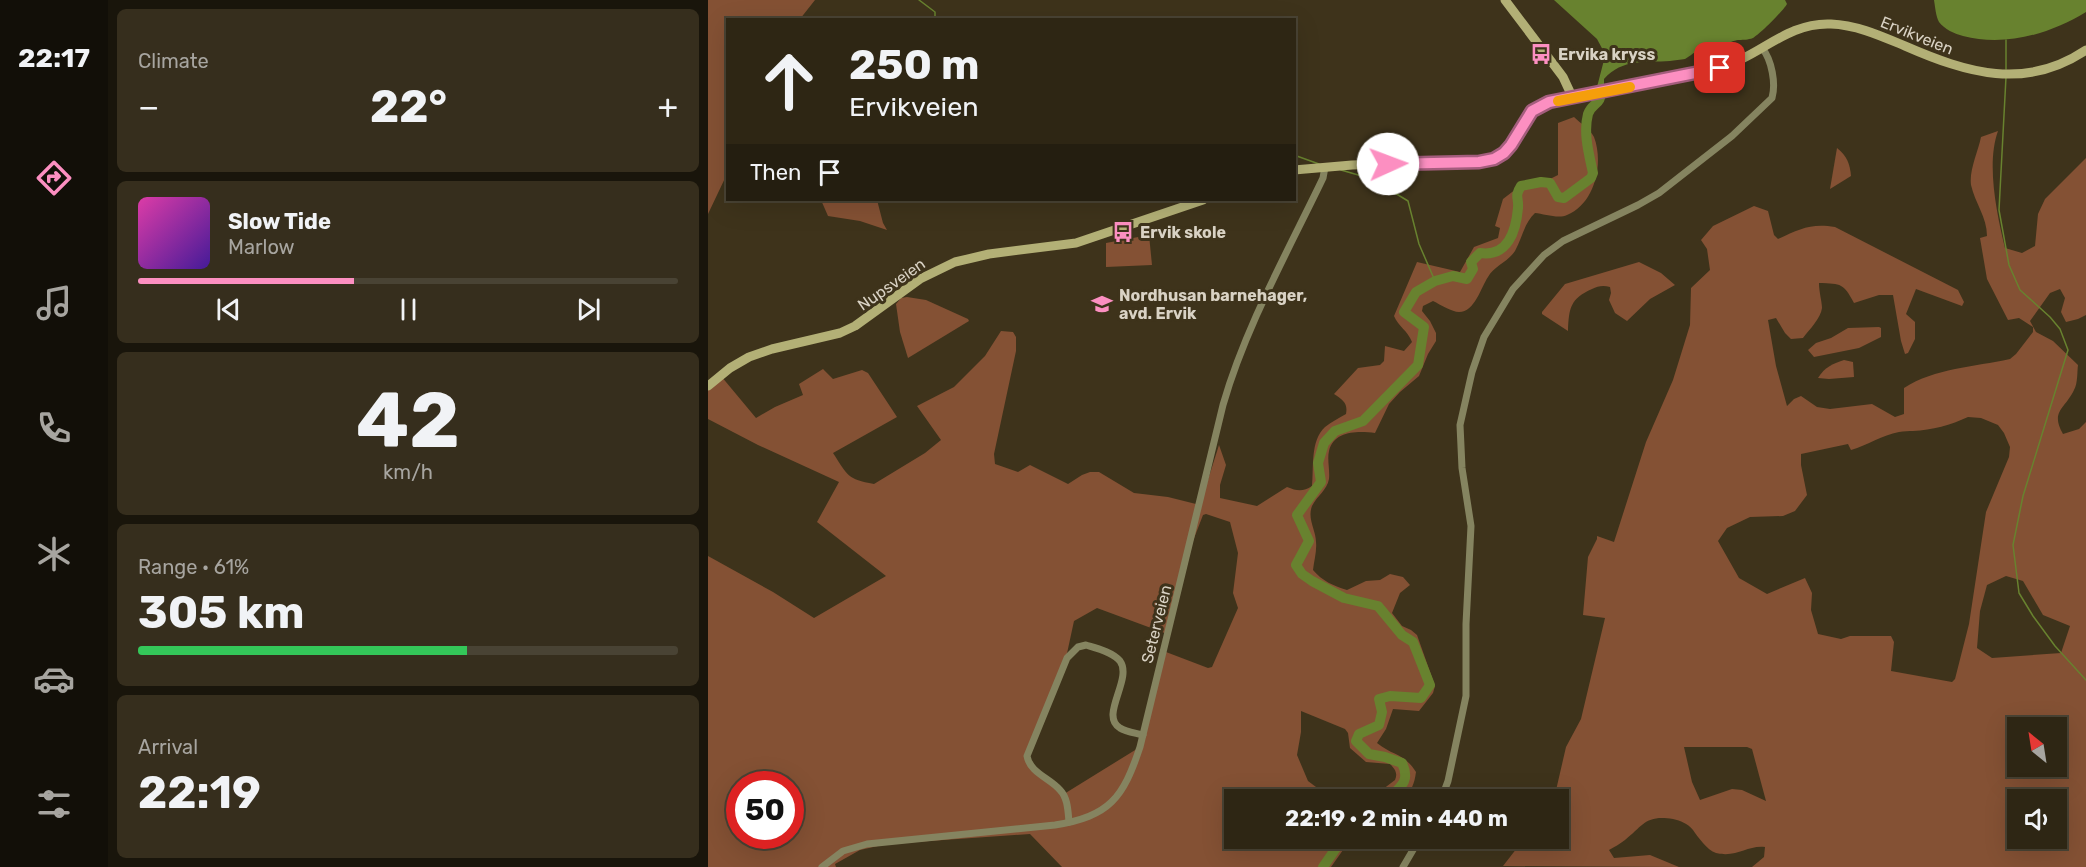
<!DOCTYPE html>
<html lang="en">
<head>
<meta charset="utf-8">
<style>
	:root { --surface:#2e2614; --page:#362e1d; --text:#f1f3f6; --muted:#a7a5a0; --line:#494334; --accent:#fc8fc1 }
	body { margin:0; font-family:Rubik,sans-serif; background:var(--page); color:var(--text); height:100vh; display:flex; flex-direction:column; font-size:22px; white-space:nowrap }
	* { box-sizing:border-box; margin:0 }
	p { font-size:20px; color:var(--muted) }
	.icon { flex:none; width:33px; height:33px; fill:none; stroke:currentColor; stroke-width:2; stroke-linecap:round; stroke-linejoin:round }
	.map { position:relative; flex:1; overflow:hidden }
	.drawer { display:flex; flex-direction:column; gap:9px; padding:9px; background:#19150b; width:600px }
	.drawer>* { flex:none }
	.guide { position:absolute; left:18px; top:18px; width:570px; height:183px; border-radius:0px; box-shadow:0 6px 24px #0002,0 0 0 2px var(--line); background:#2e2614; color:var(--text); overflow:hidden }
	.needle { width:39px; rotate:330deg }
	.tools { position:absolute; left:1299px; top:717px; display:grid; gap:12px }
	.tools a { display:grid; place-items:center; width:60px; height:60px; border-radius:0px; background:var(--surface); box-shadow:0 6px 24px #0002,0 0 0 2px var(--line); font-size:30px }
	.speed { position:absolute; left:18px; top:771px; display:flex; gap:12px; font-size:30px; font-weight:700; text-align:center }
	.speed>* { display:grid; place-content:center; width:78px; height:78px; border-radius:50%; background:var(--surface); box-shadow:0 6px 24px #0002,0 0 0 2px var(--line); line-height:1 }
	.speed .limit { border:9px solid #d22; background:#fff; color:#111 }
	.pin { position:absolute; display:grid; place-items:center; width:51px; height:51px; color:#fff; margin:-26px; border-radius:12px; box-shadow:0 3px 9px #0006 }
	.me { position:absolute; width:66px; margin:-33px; rotate:88deg; stroke-linejoin:round; filter:drop-shadow(0 0 4px #0008) }
	.turn { display:flex; align-items:center; gap:21px; height:126px; padding:0 24px; font-size:27px }
	.turn .icon { width:78px; height:78px; stroke-width:2.5 }
	.turn b { display:block; font-size:42px; line-height:51px }
	.then { display:flex; align-items:center; height:57px; padding:0 24px; background:#0003; gap:12px; font-size:22px }
	.big { font-size:45px; font-weight:700; line-height:1.1 }
	.drawer .widget { flex:1; display:flex; flex-direction:column; justify-content:center; gap:9px; min-width:0; padding:0 21px; border-radius:9px; background:var(--page) }
	.drawer .dial { align-items:center; gap:0 }
	.dial b { font-size:78px; line-height:1 }
	.song { display:flex; align-items:center; gap:18px }
	.cover { width:72px; height:72px; border-radius:9px; background:linear-gradient(135deg,hsl(320 70% 55%),hsl(260 70% 35%)) }
	.played { height:6px; border-radius:3px; background:linear-gradient(90deg,var(--accent) 40%,var(--line) 40%) }
	.keys { display:flex; justify-content:space-around; direction:ltr }
	.heat { display:flex; justify-content:space-between; align-items:center; font-size:33px; direction:ltr }
	.charge { height:9px; border-radius:4px; background:linear-gradient(90deg,#34c759 61%,var(--line) 0) }
	.trip { position:absolute; left:516px; top:789px; width:345px; height:60px; border-radius:0px; background:var(--surface); box-shadow:0 6px 24px #0002,0 0 0 2px var(--line); font-weight:700; line-height:60px; text-align:center }
	main { display:flex; flex:1; min-height:0 }
	.tabs { display:flex; flex-direction:column; width:108px; justify-content:space-around; align-items:center; background:#120f08; color:var(--muted) }
	.tabs .icon { width:42px; height:42px }
	.tabs .active { color:var(--accent) }
	.tabs b { font-size:27px; color:var(--text) }
	.map>svg:first-child { display:block }
	.green { fill:#845134; fill-rule:evenodd }
	.water { fill:#68822f }
	.lines { fill:none; stroke-linecap:round; stroke-linejoin:round }
	.stream { stroke:#68822f; stroke-width:1.5 }
	.river { stroke:#68822f; stroke-width:10 }
	.street { stroke:#858460; stroke-width:7 }
	.secondary { stroke:#b3b076; stroke-width:9 }
	.route-casing { stroke:#a45d7d; stroke-width:15 }
	.route { stroke:#fc8fc1; stroke-width:10 }
	.slow { stroke:#f59e0b; stroke-width:10 }
	.labels { text-anchor:middle; stroke-width:6; stroke-linejoin:round; paint-order:stroke }
	.street-label { font-size:16px; fill:#d9d2c4; stroke:#3e331b }
	.poi-label { font-size:16px; font-weight:bold; fill:#d9d2c4; stroke:#3e331b; text-anchor:start }
</style>
</head>
<body>
<main>
<nav class="tabs">
<b>22:17</b>
<svg class="icon active" aria-label="directions" viewBox="0 0 24 24"><path d="M12 3l9 9-9 9-9-9zM9 14v-3h6M13 9l2 2-2 2"/></svg>
<svg class="icon" aria-label="music" viewBox="0 0 24 24"><path d="M9 18V5l10-2v13"/><circle cx="6" cy="18" r="3"/><circle cx="16" cy="16" r="3"/></svg>
<svg class="icon" aria-label="phone" viewBox="0 0 24 24"><path d="M5 4h4l2 5-3 2q2 4 5 5l2-3 5 2v4C11 20 4 13 5 4z"/></svg>
<svg class="icon" aria-label="climate" viewBox="0 0 24 24"><path d="M12 3v18M4 7l16 10M4 17L20 7"/></svg>
<svg class="icon" aria-label="car" viewBox="0 0 24 24"><path d="M5 17H2v-5l4-1 3-4h7l3 4 3 1v5h-3M9 17h6M6 11h13"/><circle cx="7" cy="17" r="2"/><circle cx="17" cy="17" r="2"/></svg>
<svg class="icon" aria-label="filters" viewBox="0 0 24 24"><path d="M4 7h16M4 17h16"/><circle cx="9" cy="7" r="2"/><circle cx="15" cy="17" r="2"/></svg>
</nav>
<section class="drawer">
<div class="widget"><p>Climate</p>
<div class="heat"><a>−</a><b class="big">22°</b><a>+</a></div>
</div>
<div class="widget">
<div class="song"><i class="cover"></i><div><b>Slow Tide</b><p>Marlow</p></div></div>
<div class="played"></div>
<div class="keys"><svg class="icon" aria-label="previous" viewBox="0 0 24 24"><path d="M18 5L8 12l10 7zM5 5v14"/></svg><svg class="icon" aria-label="pause" viewBox="0 0 24 24"><path d="M8 5v14M16 5v14"/></svg><svg class="icon" aria-label="next" viewBox="0 0 24 24"><path d="M6 5l10 7-10 7zM19 5v14"/></svg></div>
</div>
<div class="widget dial"><b>42</b><p>km/h</p></div>
<div class="widget"><p>Range · 61%</p><b class="big">305 km</b><div class="charge"></div></div>
<div class="widget"><p>Arrival</p><b class="big">22:19</b></div>
</section>
<div class="map">
<svg width="1378" height="867" viewBox="0 0 1378 867">
	<rect width="100%" height="100%" fill="#3e331b"/>
	<!-- green -->
	<g class="green">
		<polygon points="0,0 107,0 92,19 20,20 19,174 0,214"/>
		<path d="M866,117C872,123 883,130 886,137C896,163 887,204 859,215C851,219 836,214 827,213C816,223 814,239 807,251C800,262 786,266 780,277C773,287 767,312 751,312C744,312 733,305 725,301L715,306L714,311L722,321L728,333V341L720,354L711,376L692,392L681,404L667,433C651,431 626,430 621,451C619,460 622,470 621,479C619,490 609,496 604,506C599,519 608,530 608,542C609,551 606,561 605,570C614,581 626,586 639,590L658,581L672,580L682,574L695,577L702,585L692,593L684,613L694,626L703,630L709,635L727,686L725,693L711,711L685,709L678,729L669,743C685,756 696,753 708,772C704,804 687,799 662,799L687,780C690,773 687,769 682,764L658,762L642,748L640,733L637,729L593,711V732L589,755L600,781L616,793L639,796L647,799L526,800V838L646,839L635,850L623,867H354L322,834L179,844L152,850L127,864L128,867H0V556L65,592L106,618L178,576L109,522L131,482L50,445L0,419V382L13,376L48,418L67,407L95,395L91,384L115,369L125,379L154,370L160,373L189,417L125,453C140,476 139,479 166,484L217,453L233,440L209,406L246,387L277,356L293,331L305,332L308,337V351L286,454L287,464L310,472L322,465L360,484L374,475L382,472H391L426,493L460,497L492,505L511,445L518,465L512,485V498L549,506L579,487C589,491 595,492 604,486C606,467 602,441 617,427C623,422 631,418 638,414C640,403 635,400 626,394L650,368L672,365L676,361L677,346L696,351L704,342C700,331 690,326 686,316L709,262L752,272L766,247L790,238L792,228L787,226L795,199L808,189L834,183L850,175V123ZM498,514L522,522L530,553L525,593L530,608L504,667L500,668L458,652L432,747L356,794L325,770L318,755L358,658L366,621L389,608L462,635L485,541L495,515ZM32,784H82V836H32Z"/>
		<path d="M1290,131C1278,164 1289,215 1297,248L1314,253L1327,246L1330,214L1337,199L1378,158V315L1370,319L1358,322L1353,312L1357,298L1352,289L1342,293L1322,321L1328,332L1345,341L1370,365C1369,372 1370,383 1366,390C1357,409 1342,411 1355,434L1371,429L1378,422V867H1044L1056,857L1057,847C1039,845 1029,858 1008,853C999,850 990,837 985,830C979,823 973,821 965,819C937,815 936,825 917,840C912,844 906,847 901,850L906,858L942,855L971,867L795,866L816,839L850,838V800L846,799L858,747L873,719L897,618L875,615L880,557L889,539V536L906,542L938,442L965,380L982,325L983,288L1002,270L999,249L993,240L1005,226L1046,206L1060,211L1066,235L1070,239C1092,229 1103,223 1127,227L1250,290L1256,302L1254,306L1208,289L1198,314L1207,322V339L1200,353L1197,354L1193,341L1185,295H1171L1146,303C1135,283 1134,284 1111,283C1111,292 1114,302 1114,308C1113,318 1101,330 1095,338L1083,339L1077,333L1068,318L1060,320L1068,366L1079,406L1086,399L1093,396L1109,407L1122,409L1164,404L1187,417L1196,414V388C1227,368 1266,367 1302,359L1308,354L1325,332V327L1311,318L1300,320L1279,279L1272,238L1279,236C1279,217 1267,203 1263,185C1261,170 1270,152 1273,137ZM1260,417L1273,418L1290,425L1296,433L1302,447L1301,457L1278,512L1261,624L1247,679L1244,682L1183,671L1186,642L1183,636H1142L1133,639L1110,634L1103,610L1104,593L1097,578L1059,594L1031,578L1010,541L1019,528L1042,517L1075,516L1087,511L1099,495L1093,465V454L1140,444L1143,450C1160,445 1174,435 1191,432C1196,431 1201,431 1205,431C1224,430 1243,425 1260,417ZM1298,576L1315,581L1335,615L1362,626L1353,653L1284,658L1269,648L1272,611L1279,585ZM1310,728H1348V766H1310ZM976,747H1039L1044,749L1058,801L1034,790L1024,789L992,800L984,782ZM1310,800H1348V838H1310Z"/>
		<path d="M1129,148C1139,156 1142,164 1143,176L1122,189Z"/>
		<polygon points="113,200 169,200 175,223 179,230 152,221 120,216"/>
		<polygon points="441,235 444,265 398,267 398,243"/>
		<path d="M931,262L953,273L967,285L942,299L919,321L907,313L901,300L903,293L902,287C895,285 890,286 884,289C862,299 861,308 860,331L834,314V312L857,284Z"/>
		<polygon points="199,297 218,300 260,319 261,321 200,358 192,332 188,304 193,298"/>
		<polygon points="1140,328 1171,327 1173,328 1173,337 1151,348 1106,357 1100,350 1108,343 1123,338"/>
		<path d="M1136,360L1145,362L1146,377L1121,379L1110,378C1117,367 1124,364 1136,360Z"/>
	</g>
	<!-- water -->
	<g class="water">
		<path d="M846,0H1077L1079,4C1076,10 1051,35 1045,38C1034,42 1029,37 1018,45V54L1012,55L1006,49C986,46 992,51 977,59C973,60 966,60 962,61C937,63 915,58 896,79V89L891,90L889,87L896,60V52L889,39Z"/>
		<path d="M1226,0H1378V12C1342,34 1297,47 1255,36C1247,34 1236,29 1231,22C1228,17 1227,6 1226,0Z"/>
	</g>
	<g class="lines">
		<!-- stream -->
		<g class="stream">
			<polyline points="211,0 227,12 227,20"/>
			<polyline points="1298,40 1298,69"/>
			<polyline points="1298,77 1291,210 1301,265 1312,290 1342,317 1352,329 1360,350 1315,496 1305,545 1311,593 1325,616 1347,646 1378,680"/>
			<polyline points="586,155 611,164"/>
			<polyline points="633,170 664,179 700,201 711,244 727,281"/>
		</g>
		<!-- river -->
		<g class="river">
			<path d="M679,800C692,787 703,782 694,763L677,757L661,754L648,741L651,734L671,725L674,712L671,699L682,696L713,698L722,685L705,642L694,635L670,606L636,598L604,581L594,574L588,565L601,541L589,515L613,482L610,463L616,443L627,431L655,421L710,365L716,327L696,312L708,292L727,281L745,276L759,279L765,269L763,262L772,253C800,257 808,231 810,208C811,197 806,197 813,186L833,182L842,183L850,197L856,198L883,178L885,173C881,154 875,133 880,114C884,102 894,106 893,89"/>
			<polyline points="615,867 635,838"/>
		</g>
		<!-- street -->
		<g class="street">
			<path d="M733,800L740,781L758,696V624L763,526L754,468L752,425L764,372L776,337L805,289L836,255L855,241L930,205L951,193L1024,136L1064,98C1068,84 1064,60 1054,48"/>
			<path d="M361,822C360,812 360,798 352,790C342,778 322,773 319,756L359,658L370,647L378,645C388,648 405,652 412,661C425,679 391,716 412,728C418,732 428,733 435,735"/>
			<path d="M114,867L135,851L159,844L347,825C402,816 415,798 432,747L515,405C537,328 580,251 615,178L617,167"/>
			<polyline points="695,867 712,838"/>
		</g>
		<!-- secondary -->
		<g class="secondary">
			<polyline points="797,0 855,77 862,92 858,99"/>
			<path d="M586,170L644,165L783,160C807,151 807,126 824,112C829,107 835,105 841,102C876,97 910,89 944,83C968,78 992,75 1015,67C1053,55 1080,22 1123,24C1149,25 1173,36 1197,46C1259,73 1317,91 1378,50"/>
			<polyline points="0,386 22,368 41,357 64,349 132,333 147,326 212,279 247,262 281,254 368,243 495,200"/>
		</g>
	</g>
	<g class="lines">
		<defs>
			<polyline id="route" points="680,164 771,162 786,159 796,153 803,145 824,111 841,102 1012,68"/>
		</defs>
		<!-- route casing -->
		<use href="#route" class="route-casing"/>
		<!-- route -->
		<use href="#route" class="route"/>
		<!-- slow -->
		<polyline class="slow" points="850,101 922,87"/>
	</g>
	<!-- icons -->
	<defs>
		<symbol id="bus-bare" viewBox="-9 -9 18 18"><path d="M-5-6H5V4H4V6H2V4H-2V6H-4V4H-5ZM-3.5-4V0h7V-4ZM-3.5 1.2v1.5H-2V1.2ZM2 1.2v1.5H3.5V1.2Z" fill="#fc8fc1" stroke="#3e331b" stroke-width="2.5" paint-order="stroke"/></symbol>
		<symbol id="school-bare" viewBox="-9 -9 18 18"><path d="M0-5L7-2L0 1L-7-2ZM-4 1L0 2.5L4 1V4Q0 6-4 4Z" fill="#fc8fc1" stroke="#3e331b" stroke-width="2.5" paint-order="stroke"/></symbol>
	</defs>
	<g fill-rule="evenodd">
		<use href="#bus-bare" x="818" y="39" width="30" height="30"/>
		<use href="#bus-bare" x="400" y="217" width="30" height="30"/>
		<use href="#school-bare" x="379" y="289" width="30" height="30"/>
	</g>
	<g class="labels">
		<!-- street labels -->
		<g class="street-label">
			<text transform="translate(1209 35) rotate(22)" y="6">Ervikveien</text>
			<text transform="translate(183 284) rotate(-35)" y="6">Nupsveien</text>
			<text transform="translate(448 624) rotate(-76)" y="6">Seterveien</text>
		</g>
		<!-- poi labels -->
		<g class="poi-label">
			<text x="850" y="60">Ervika kryss</text>
			<text x="432" y="238">Ervik skole</text>
			<text x="411" y="301">Nordhusan barnehager,<tspan x="411" dy="18">avd. Ervik</tspan></text>
		</g>
	</g>
</svg>
<div class="tools">
<a><svg class="needle" viewBox="-14 -14 28 28"><path d="M0-13l5 13h-10z" fill="#e53935"/><path d="M0 13l5-13h-10z" fill="#a7a5a0"/></svg></a>
<a><svg class="icon" aria-label="sound" viewBox="0 0 24 24"><path d="M4 9h4l5-4v14l-5-4H4zM17 9q2 3 0 6"/></svg></a>
</div>
<div class="speed"><div class="limit">50</div></div>
<div class="pin" style="left:1012px;top:68px;background:#d93025"><svg class="icon" aria-label="arrive" viewBox="0 0 24 24"><path d="M6 21V4h12l-3 4 3 4H6"/></svg></div>
<svg class="me" style="left:680px;top:164px" viewBox="-20 -20 40 40"><circle r="19" fill="#fff"/><path d="M0-13L10 11 0 6-10 11z" fill="#fc8fc1"/></svg>
<div class="trip">22:19 · 2 min · 440 m</div>
<div class="guide">
<div class="turn"><svg class="icon" aria-label="ahead" viewBox="0 0 24 24"><path d="M12 20V5M6 11l6-6 6 6"/></svg><div><b>250 m</b>Ervikveien</div></div>
<div class="then">Then<svg class="icon" aria-label="arrive" viewBox="0 0 24 24"><path d="M6 21V4h12l-3 4 3 4H6"/></svg></div>
</div>
</div>
</main>
</body>
</html>
